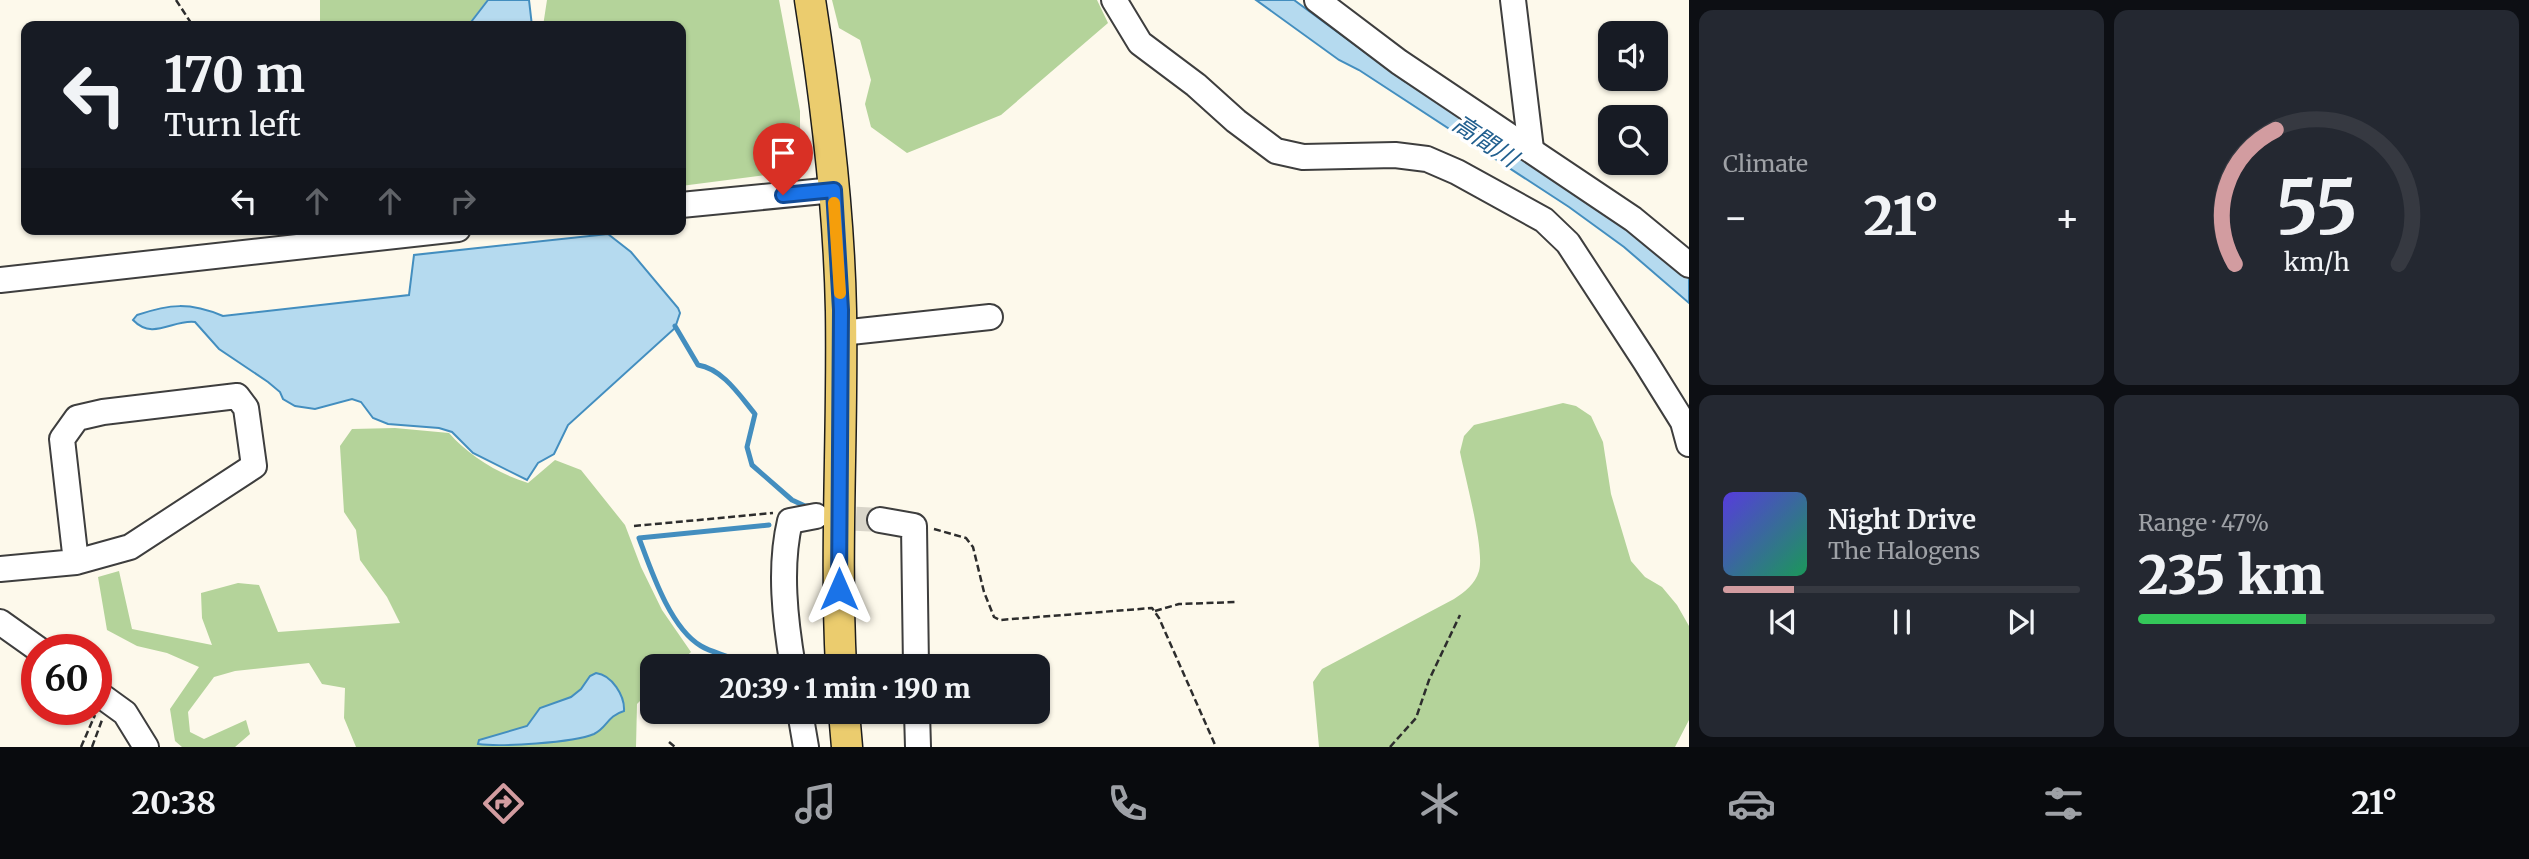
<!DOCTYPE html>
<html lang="en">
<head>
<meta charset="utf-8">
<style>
	:root { --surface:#171b24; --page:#242831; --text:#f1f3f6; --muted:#9ea1a6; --line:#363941; --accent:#d29ca0 }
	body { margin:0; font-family:Merriweather,"Noto Sans JP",serif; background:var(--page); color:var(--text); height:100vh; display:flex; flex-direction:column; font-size:26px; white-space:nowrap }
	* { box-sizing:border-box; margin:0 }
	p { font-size:23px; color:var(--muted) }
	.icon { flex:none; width:38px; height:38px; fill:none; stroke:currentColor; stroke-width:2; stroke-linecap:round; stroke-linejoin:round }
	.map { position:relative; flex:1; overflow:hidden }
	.details { display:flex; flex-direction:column; gap:10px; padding:10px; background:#0d0f14; width:840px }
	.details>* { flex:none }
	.top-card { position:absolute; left:21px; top:21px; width:665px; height:214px; border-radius:14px; box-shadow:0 2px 5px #0004; background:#171b24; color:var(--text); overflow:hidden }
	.tools { position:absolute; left:1598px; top:21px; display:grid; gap:14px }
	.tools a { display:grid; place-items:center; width:70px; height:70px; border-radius:14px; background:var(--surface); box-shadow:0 2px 5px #0004; font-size:35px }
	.speed { position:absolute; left:21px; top:634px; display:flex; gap:14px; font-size:35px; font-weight:700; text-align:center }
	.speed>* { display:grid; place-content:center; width:91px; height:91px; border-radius:50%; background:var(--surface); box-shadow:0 2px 5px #0004; line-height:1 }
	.speed .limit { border:10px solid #d22; background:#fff; color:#111 }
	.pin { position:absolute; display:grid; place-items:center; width:60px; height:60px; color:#fff; margin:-72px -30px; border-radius:50% 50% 50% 0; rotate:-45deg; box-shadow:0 0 7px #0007 }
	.pin .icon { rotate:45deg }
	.me { position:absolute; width:77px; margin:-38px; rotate:0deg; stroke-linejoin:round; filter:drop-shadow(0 0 5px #0008) }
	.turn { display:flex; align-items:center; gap:24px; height:147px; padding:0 28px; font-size:32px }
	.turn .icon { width:91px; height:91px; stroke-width:2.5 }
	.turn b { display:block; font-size:49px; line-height:60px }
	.lanes { display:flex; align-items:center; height:66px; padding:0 28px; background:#0003; justify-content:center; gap:35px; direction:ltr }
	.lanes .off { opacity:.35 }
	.big { font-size:52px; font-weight:800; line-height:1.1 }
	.details .tile { flex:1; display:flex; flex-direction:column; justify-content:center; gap:10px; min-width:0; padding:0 24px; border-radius:14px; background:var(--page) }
	.details .dial { align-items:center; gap:0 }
	.dial svg { height:182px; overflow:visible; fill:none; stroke:var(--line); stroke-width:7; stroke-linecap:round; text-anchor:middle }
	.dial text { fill:var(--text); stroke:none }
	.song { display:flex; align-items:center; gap:21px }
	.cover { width:84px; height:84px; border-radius:10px; background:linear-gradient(135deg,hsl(250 70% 55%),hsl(150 70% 35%)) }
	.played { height:7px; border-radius:4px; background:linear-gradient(90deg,var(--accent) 20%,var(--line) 20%) }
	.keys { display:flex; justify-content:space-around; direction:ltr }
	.heat { display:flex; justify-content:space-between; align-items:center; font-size:38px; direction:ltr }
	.charge { height:10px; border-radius:5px; background:linear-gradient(90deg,#34c759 47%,var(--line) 0) }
	.details .tiles { flex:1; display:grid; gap:10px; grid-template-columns:repeat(2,1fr) }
	.trip { position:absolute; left:640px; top:654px; width:410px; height:70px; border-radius:14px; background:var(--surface); box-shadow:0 2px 5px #0004; font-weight:800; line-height:70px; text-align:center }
	.menu { display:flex; height:112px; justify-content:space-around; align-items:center; background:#090b0e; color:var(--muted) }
	.menu .icon { width:49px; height:49px }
	.menu .current { color:var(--accent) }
	.menu b { font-size:32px; color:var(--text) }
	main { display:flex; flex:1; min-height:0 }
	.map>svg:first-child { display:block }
	.forest { fill:#b4d39a }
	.water { fill:#b5daef; stroke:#438ebf; stroke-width:2 }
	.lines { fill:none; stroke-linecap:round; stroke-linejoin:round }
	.stream { stroke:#438ebf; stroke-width:5 }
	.minor-tunnel { stroke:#d9d5c9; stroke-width:24; stroke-dasharray:24 12; stroke-linecap:butt }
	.minor-casing { stroke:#3e3e3e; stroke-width:28 }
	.major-casing { stroke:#1c1c1c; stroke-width:33 }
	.path { stroke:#2d2d2d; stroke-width:2.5; stroke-dasharray:7 3.5; stroke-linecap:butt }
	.minor { stroke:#fff; stroke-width:24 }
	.major { stroke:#ebcc6e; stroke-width:30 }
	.route-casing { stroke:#114b97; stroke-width:18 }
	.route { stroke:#1a73e8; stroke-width:12 }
	.slow { stroke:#f59e0b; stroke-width:12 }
	.labels { text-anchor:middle; stroke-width:7; stroke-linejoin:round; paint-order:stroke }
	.water-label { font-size:24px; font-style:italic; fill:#22608f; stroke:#fff }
</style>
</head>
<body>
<main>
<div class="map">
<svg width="1689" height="747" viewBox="0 0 1689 747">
	<rect width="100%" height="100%" fill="#fdf9eb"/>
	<!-- forest -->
	<g class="forest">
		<polygon points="320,0 487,0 467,26 311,26 320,23"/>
		<polygon points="547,0 779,0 800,111 800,152 774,174 681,186 681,26 543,26"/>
		<polygon points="832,0 1097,0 1108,23 1001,115 907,153 871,127 865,104 871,80 860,40 839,28"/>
		<path d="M1563,403L1576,406L1591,416L1603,442L1611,494L1631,561L1645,577L1662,587L1677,605L1689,626V720L1675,747H1319L1313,682L1322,669L1454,599C1465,592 1475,584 1479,571C1485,550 1465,477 1460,452L1464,436L1474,425Z"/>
		<path d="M395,428L449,433C469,456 499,474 528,483L555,460L581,470L625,525L641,567L662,610L691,652L675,667H653V688L637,704L636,747H356L344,718L345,688L322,684L309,663L235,671L214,677L188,712L190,732L204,739L246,720L250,734L235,747H182L175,741L170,709L199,667L167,653L137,646L107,630L98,577L119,571L132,629L212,645L202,618L201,593L238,583L259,585L278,632L400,623L387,597L360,560L356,530L344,512L340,446L352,429Z"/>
	</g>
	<!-- water -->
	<g class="water">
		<polygon points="488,0 529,0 532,26 468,26"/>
		<polygon points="1256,0 1294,0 1404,81 1489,131 1672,260 1689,278 1689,303 1624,247 1569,207 1359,70 1339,60"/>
		<path d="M608,234L631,252L678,308L680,313L675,328L568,425L554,454L538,463L527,480L473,453L452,432L439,428L388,424L373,418L361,402L352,399L315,409L295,406L283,399L280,392L268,382L219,349L195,322C173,319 153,341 133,320L137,315C170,304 189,302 223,316L409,295L414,255Z"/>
		<path d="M596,673C612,675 625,696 624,711C607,716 607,728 594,734C573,743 500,747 478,744L479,740L527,726L540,708L571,697L581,689L590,676Z"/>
	</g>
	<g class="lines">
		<!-- stream -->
		<g class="stream">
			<path d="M675,326L698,365C723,369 740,396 755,414L747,447L752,465L792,500L805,506H810"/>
			<path d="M746,667C731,654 716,655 701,646C670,628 651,570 639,538L769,525"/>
		</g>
		<!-- minor-tunnel -->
		<polyline class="minor-tunnel" points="820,517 880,520"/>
		<defs>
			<g id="minor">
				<polyline points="1114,0 1140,43 1196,85 1236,121 1276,151 1303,157 1395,155 1427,159 1457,172 1544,220 1568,243 1645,361 1683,422 1689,444"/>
				<polyline points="1317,0 1399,62 1633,219 1689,265"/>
				<polyline points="1513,0 1531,149"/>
				<polyline points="681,205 834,190"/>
				<polyline points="0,280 458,229"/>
				<polyline points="841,333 990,317"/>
				<polyline points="880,520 914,526 916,667"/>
				<polyline points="0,569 76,562 130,547 254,466 246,408 237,396 103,412 77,418 62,439 76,562"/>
				<polyline points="0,622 38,649"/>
				<path d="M793,667C785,620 779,567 790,521L816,516"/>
				<polyline points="96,692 125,713 146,747"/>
				<polyline points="800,712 806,747"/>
				<polyline points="917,712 918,747"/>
			</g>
			<g id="major">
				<path d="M810,0C826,102 839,207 841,311C843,430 835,548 841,667"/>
				<polyline points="844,712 847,747"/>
			</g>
		</defs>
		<!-- minor casing -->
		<use href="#minor" class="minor-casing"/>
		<!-- major casing -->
		<use href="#major" class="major-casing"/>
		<!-- path -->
		<g class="path">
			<polyline points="176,0 193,26"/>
			<polyline points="634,526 773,513"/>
			<polyline points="934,529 966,538 973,547 984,592 994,617 1000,620 1152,608 1159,618 1216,747"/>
			<polyline points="1155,611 1179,604 1238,602"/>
			<polyline points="669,742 675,747"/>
			<polyline points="81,747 95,715"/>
			<polyline points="92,747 102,720"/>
			<polyline points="1390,747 1416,718 1429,680 1460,615"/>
		</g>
		<!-- minor -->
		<use href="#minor" class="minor"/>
		<!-- major -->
		<use href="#major" class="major"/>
	</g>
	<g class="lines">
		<defs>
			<polyline id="route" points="783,195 834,190 841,310 839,589"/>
		</defs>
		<!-- route casing -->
		<use href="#route" class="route-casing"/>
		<!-- route -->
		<use href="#route" class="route"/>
		<!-- slow -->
		<polyline class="slow" points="834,203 840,293"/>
	</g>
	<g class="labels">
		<!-- water labels -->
		<g class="water-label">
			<text transform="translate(1485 141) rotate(34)" y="8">高間川</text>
		</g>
	</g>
</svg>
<div class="tools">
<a><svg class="icon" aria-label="sound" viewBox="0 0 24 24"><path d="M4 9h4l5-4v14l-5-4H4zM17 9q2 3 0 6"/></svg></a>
<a><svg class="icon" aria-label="search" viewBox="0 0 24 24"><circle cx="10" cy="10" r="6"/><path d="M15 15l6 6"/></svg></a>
</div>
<div class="speed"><div class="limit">60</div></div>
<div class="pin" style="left:783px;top:195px;background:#d93025"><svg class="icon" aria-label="arrive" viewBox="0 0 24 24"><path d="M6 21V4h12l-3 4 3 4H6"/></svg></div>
<svg class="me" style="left:839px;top:589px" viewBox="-20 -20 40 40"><path d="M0-17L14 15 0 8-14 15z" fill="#1a73e8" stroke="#fff" stroke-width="4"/></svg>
<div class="trip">20:39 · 1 min · 190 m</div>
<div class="top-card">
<div class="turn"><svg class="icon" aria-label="left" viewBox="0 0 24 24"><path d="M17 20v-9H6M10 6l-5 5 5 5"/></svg><div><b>170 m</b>Turn left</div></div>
<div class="lanes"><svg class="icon" aria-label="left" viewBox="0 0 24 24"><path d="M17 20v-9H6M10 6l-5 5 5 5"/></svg><svg class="icon off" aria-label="ahead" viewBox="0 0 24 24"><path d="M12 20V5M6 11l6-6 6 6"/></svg><svg class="icon off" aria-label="ahead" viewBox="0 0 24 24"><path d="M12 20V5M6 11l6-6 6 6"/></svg><svg class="icon off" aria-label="right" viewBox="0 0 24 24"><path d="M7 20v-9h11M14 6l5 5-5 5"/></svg></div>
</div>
</div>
<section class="details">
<div class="tiles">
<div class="tile"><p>Climate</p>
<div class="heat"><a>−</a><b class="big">21°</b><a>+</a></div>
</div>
<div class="tile dial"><svg viewBox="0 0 100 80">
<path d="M14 69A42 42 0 1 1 86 69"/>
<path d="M14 69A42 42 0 0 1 32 10" stroke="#d29ca0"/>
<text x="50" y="56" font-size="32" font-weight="700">55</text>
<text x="50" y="72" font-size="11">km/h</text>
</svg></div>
<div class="tile">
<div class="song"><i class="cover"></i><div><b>Night Drive</b><p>The Halogens</p></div></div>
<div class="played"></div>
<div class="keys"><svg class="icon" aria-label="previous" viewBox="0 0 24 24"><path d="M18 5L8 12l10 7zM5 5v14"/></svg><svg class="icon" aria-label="pause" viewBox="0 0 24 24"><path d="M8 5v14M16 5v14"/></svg><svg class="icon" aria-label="next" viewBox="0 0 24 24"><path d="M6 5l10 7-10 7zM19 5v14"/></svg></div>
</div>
<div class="tile"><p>Range · 47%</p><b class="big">235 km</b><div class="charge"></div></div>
</div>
</section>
</main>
<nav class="menu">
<b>20:38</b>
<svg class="icon current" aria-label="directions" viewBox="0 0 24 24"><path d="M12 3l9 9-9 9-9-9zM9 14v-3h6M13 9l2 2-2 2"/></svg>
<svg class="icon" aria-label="music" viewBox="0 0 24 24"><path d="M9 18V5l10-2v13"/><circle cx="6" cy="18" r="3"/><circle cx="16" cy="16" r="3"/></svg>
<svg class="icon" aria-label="phone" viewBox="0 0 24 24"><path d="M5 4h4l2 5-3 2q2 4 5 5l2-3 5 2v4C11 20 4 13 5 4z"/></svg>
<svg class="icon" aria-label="climate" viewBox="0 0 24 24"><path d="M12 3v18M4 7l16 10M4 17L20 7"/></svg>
<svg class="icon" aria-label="car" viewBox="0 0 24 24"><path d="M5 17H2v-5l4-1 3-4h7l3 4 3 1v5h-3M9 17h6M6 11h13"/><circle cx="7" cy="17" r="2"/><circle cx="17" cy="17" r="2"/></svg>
<svg class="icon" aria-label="filters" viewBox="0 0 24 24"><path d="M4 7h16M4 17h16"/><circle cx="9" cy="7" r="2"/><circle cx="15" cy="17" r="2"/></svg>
<b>21°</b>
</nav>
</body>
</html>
